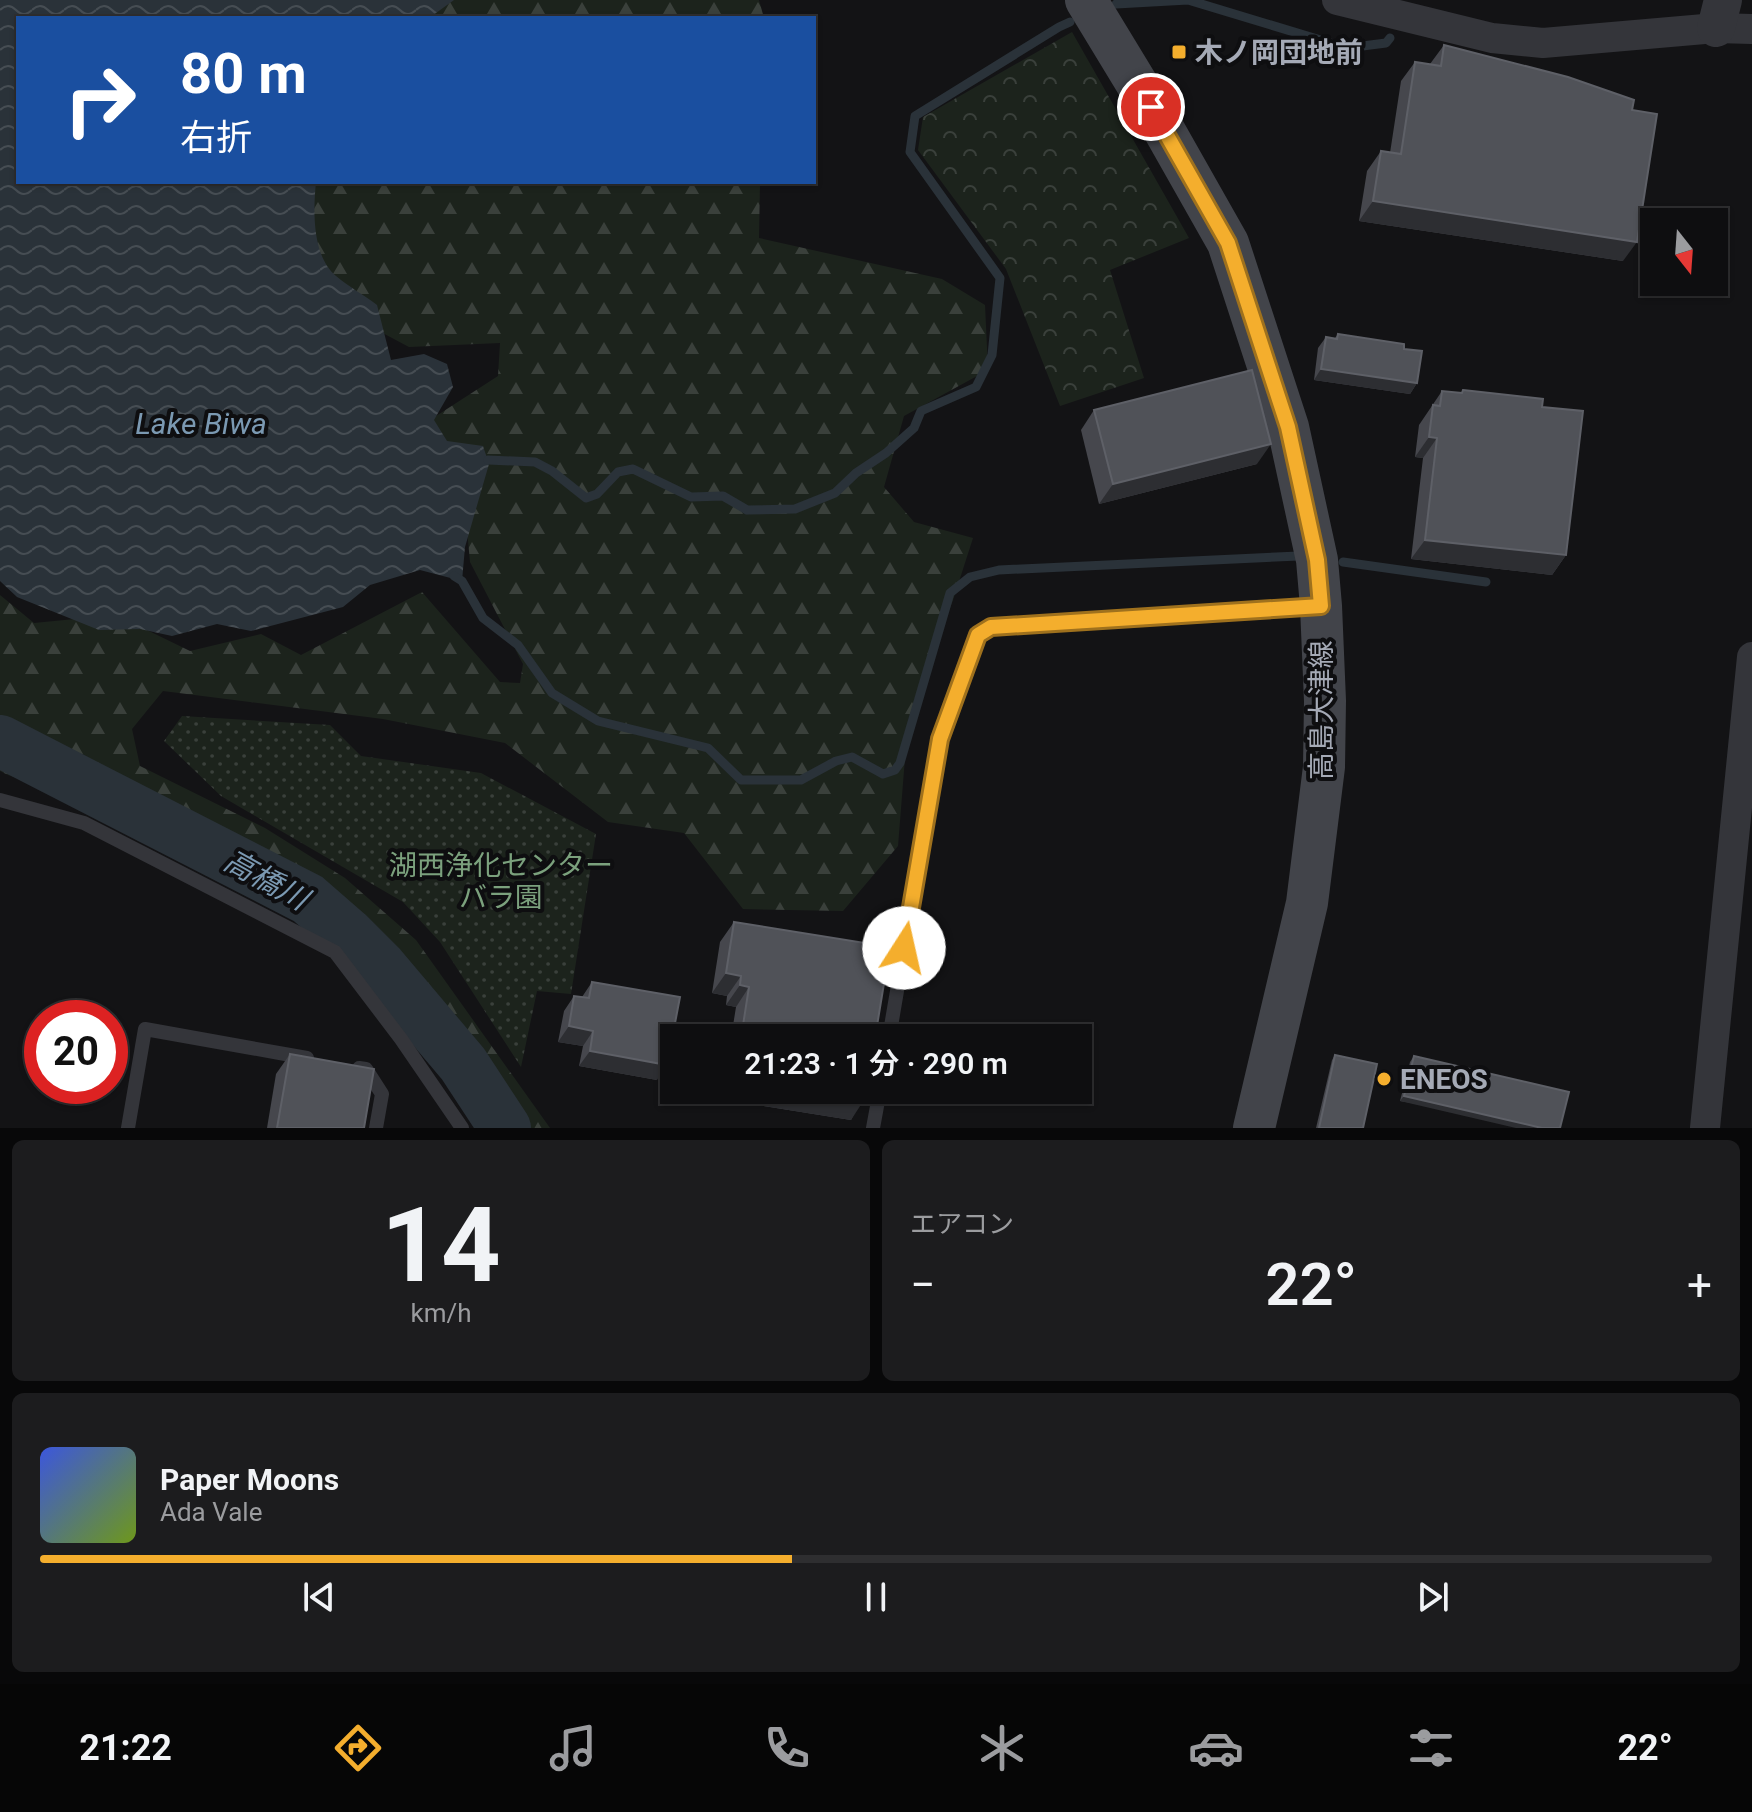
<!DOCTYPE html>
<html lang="ja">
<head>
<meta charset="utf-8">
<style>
	:root { --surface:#0e0e10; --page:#1c1c1e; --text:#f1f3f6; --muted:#9b9c9f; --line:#2e2e30; --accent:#f4ae2d }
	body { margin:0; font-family:Roboto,"Noto Sans JP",sans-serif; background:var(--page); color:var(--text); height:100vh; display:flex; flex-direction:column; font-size:30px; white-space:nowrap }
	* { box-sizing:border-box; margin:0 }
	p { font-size:26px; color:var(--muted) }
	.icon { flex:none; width:44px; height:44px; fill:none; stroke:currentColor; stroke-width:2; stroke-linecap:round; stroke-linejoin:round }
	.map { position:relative; height:1128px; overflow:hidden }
	.sheet { display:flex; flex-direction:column; gap:12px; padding:12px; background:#080809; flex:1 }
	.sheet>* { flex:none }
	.guide { position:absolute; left:16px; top:16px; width:800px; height:168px; border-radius:0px; box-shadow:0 2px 6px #0004,0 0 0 2px var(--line); background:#1a4fa0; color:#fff; overflow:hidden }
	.needle { width:52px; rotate:163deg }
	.fabs { position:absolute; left:1640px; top:208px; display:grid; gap:16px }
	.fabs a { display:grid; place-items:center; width:88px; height:88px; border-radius:0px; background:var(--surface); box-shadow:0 2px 6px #0004,0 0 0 2px var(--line); font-size:40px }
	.speed { position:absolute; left:24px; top:1000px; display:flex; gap:16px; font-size:40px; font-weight:700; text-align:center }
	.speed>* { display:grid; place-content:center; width:104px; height:104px; border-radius:50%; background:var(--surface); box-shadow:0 2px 6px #0004,0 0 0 2px var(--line); line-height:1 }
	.speed .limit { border:12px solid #d22; background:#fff; color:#111 }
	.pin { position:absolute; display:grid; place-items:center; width:68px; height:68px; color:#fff; margin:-34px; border:4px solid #fff; border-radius:50%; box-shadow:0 2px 8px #0007 }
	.me { position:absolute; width:88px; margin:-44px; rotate:10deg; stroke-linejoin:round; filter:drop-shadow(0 0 6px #0008) }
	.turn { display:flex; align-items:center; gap:28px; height:168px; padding:0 32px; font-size:36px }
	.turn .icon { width:104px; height:104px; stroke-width:2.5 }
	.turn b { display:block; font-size:56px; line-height:68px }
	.big { font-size:60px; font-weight:600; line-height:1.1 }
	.sheet .card { flex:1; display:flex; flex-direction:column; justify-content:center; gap:12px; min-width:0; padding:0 28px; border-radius:12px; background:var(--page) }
	.sheet .dial { align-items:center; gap:0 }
	.dial b { font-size:104px; line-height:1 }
	.song { display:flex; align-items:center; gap:24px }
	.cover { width:96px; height:96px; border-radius:12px; background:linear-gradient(135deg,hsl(230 70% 55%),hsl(80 70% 35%)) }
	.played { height:8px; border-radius:4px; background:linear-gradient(90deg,var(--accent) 45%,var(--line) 45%) }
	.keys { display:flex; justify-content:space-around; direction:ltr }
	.heat { display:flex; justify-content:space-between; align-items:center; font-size:44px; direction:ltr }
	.sheet .tiles { flex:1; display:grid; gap:12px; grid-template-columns:1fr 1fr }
	.card:last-child { grid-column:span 2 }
	.trip { position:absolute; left:660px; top:1024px; width:432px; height:80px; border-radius:0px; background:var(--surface); box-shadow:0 2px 6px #0004,0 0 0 2px var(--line); font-weight:600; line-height:80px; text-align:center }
	.tabs { display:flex; height:128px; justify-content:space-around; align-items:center; background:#060606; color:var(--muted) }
	.tabs .icon { width:56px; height:56px }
	.tabs .on { color:var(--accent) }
	.tabs b { font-size:36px; color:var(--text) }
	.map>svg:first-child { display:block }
	.grass { fill:url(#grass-dots) }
	.forest { fill:url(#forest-firs) }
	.park { fill:url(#park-crowns) }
	.water { fill:url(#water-waves) }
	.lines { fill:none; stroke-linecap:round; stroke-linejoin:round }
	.stream { stroke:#2a3239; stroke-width:9 }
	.river { stroke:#2a3239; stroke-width:52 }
	.service { stroke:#34353a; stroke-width:14 }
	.minor { stroke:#34353a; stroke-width:30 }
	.tertiary { stroke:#34353a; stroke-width:38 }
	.secondary { stroke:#42444a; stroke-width:42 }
	.wall { fill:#46474d }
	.shaded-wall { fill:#2d2e32 }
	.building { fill:#505258; stroke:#5e6067; stroke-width:2 }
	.route-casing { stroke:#9f711d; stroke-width:20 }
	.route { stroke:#f4ae2d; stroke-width:14 }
	.poi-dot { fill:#f4ae2d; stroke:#0e0e10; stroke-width:3 }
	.labels { text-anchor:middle; stroke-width:8; stroke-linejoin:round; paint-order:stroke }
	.poi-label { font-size:28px; font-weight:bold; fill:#a5aab6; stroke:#0e0e10; text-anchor:start }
	.street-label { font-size:28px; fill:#a5aab6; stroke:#0e0e10 }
	.park-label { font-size:28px; fill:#7ba17d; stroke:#0e0e10 }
	.water-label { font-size:30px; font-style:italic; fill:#7b99b2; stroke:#0e0e10 }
</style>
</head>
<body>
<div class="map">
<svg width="1752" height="1128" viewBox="0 0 1752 1128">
	<defs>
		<pattern id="grass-dots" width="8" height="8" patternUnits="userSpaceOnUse" patternTransform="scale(2)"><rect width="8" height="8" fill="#1c231c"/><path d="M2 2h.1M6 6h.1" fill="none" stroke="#3a403b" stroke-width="1.8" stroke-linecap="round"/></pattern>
		<pattern id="forest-firs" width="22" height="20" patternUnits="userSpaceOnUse" patternTransform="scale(2)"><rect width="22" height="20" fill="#1c231c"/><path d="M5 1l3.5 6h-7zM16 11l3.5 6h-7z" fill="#3a403b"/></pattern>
		<pattern id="park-crowns" width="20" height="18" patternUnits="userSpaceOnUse" patternTransform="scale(2)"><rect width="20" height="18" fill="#1c231c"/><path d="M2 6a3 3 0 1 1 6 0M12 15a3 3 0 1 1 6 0" fill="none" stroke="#3a403b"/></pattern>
		<pattern id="water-waves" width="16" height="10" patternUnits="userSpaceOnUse" patternTransform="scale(2)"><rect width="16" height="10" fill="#2a3239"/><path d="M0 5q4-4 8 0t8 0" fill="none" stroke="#464d53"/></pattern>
	</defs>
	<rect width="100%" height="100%" fill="#131315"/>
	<!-- grass -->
	<polygon class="grass" points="182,716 330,725 361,756 481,773 596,834 571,994 537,991 521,1067 440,942 403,902 221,796 164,741"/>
	<!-- forest -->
	<g class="forest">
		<polygon points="422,0 759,0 764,18 402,18"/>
		<polygon points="241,182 760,182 759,238 942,279 985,305 988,370 904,416 884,487 914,522 973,538 953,600 908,720 898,846 843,911 743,909 684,833 608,822 505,743 383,719 163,691 132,729 140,766 265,828 345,878 416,940 550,1128 478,1128 346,945 97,805 8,775 0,771 0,595 34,623 116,615 190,651 261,634 301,655 422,592 500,682 520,683 523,664 470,562 464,497 433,458 433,418 498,376 500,343 409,347 332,306"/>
	</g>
	<!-- park -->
	<polygon class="park" points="1072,32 1189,238 1110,270 1144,378 1060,406 1006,269 918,150 923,117"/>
	<!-- water -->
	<path class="water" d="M0,0H454L429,18H18V182H316C313,211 312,256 336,276C349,287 364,295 377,305L391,360L424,354L447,364L453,387L434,420L447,441L483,446L489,464L465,547L462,581L420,570L370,585L343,607L251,631L217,624L172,636L140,629L99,630L17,597L0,581Z"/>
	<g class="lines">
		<!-- stream -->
		<g class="stream">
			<polyline points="1116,4 1188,0 1347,48 1386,43 1390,38"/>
			<polyline points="488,460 535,462 552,471 586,498 597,494 618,472 633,469 691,497 723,496 747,510 795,509 835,493 856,473 886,453 914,428 921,411 976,387 992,355 1000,278 910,152 915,116 1059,27 1070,22"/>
			<polyline points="1343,562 1486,582"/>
			<polyline points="454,576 462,581 483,618 518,645 552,693 598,721 708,748 741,780 801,780 836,761 852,757 883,774 895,770 900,763 950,593 970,577 999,570 1299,556"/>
		</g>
		<!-- river -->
		<polyline class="river" points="0,741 308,899 347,933 381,967 463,1064 505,1128"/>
		<!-- service -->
		<g class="service">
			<polyline points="0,800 84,823 335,952 401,1039 462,1128"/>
			<polyline points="889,1038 940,739 978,635 991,627 1316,606"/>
			<polyline points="359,1068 366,1069 382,1094 376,1128"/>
			<polyline points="128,1128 145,1029 307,1058"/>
			<polyline points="873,1128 880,1090"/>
		</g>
		<!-- minor -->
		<g class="minor">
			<polyline points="1337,0 1492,38 1543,43 1716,28 1752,29"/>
			<polyline points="1705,1128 1752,657"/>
		</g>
		<!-- tertiary -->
		<polyline class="tertiary" points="1716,28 1723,0"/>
		<!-- secondary -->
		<polyline class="secondary" points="1086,0 1151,107 1228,243 1288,427 1317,560 1321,606 1325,701 1324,767 1307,903 1254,1128"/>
	</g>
	<!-- wall -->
	<g class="wall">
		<polygon points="1444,45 1632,110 1623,261 1359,221 1367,171 1381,151 1390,153 1401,81 1415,62 1430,64"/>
		<polygon points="1338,334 1404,349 1417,383 1410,394 1314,380 1318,348 1326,337 1335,338"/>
		<polygon points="1442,391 1542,407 1566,555 1552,575 1411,559 1423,458 1415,457 1419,425"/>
		<polygon points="1094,410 1257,464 1099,504 1081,430"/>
		<polygon points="734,922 875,1038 731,1038 736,1007 726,1005 727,996 712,993 720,942"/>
		<polygon points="592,982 657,1080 579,1066 583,1046 558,1042 564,1011 574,996 582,997"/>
		<polygon points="290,1054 364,1128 267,1128 276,1074"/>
		<polygon points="1335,1055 1363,1128 1316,1128 1332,1060"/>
		<polygon points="1414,1056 1560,1128 1400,1101 1410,1062"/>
		<polygon points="722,1090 866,1090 851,1120 720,1099"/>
	</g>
	<!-- shaded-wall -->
	<g class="shaded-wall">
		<polygon points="1373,201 1637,242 1623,261 1359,221"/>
		<polygon points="1321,369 1417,383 1410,394 1314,380"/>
		<polygon points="1429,437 1437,438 1423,458 1415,457"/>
		<polygon points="1271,444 1257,464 1099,504 1113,484"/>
		<polygon points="1425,540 1566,555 1552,575 1411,559"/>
		<polygon points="726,973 741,976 727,996 712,993"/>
		<polygon points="740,985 749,987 736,1007 726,1005"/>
		<polygon points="569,1026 593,1031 583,1046 558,1042"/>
		<polygon points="590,1051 667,1065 657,1080 579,1066"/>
		<polygon points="727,1090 800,1090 864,1100 851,1120 720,1099"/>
		<polygon points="1404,1096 1542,1128 1516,1128 1400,1101"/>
	</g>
	<!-- building -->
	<g class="building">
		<polygon points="1444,45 1568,77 1634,100 1632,110 1657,114 1637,242 1373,201 1381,151 1401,154 1415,62 1441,66"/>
		<polygon points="1338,334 1404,344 1404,349 1422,351 1417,383 1321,369 1326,337 1337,339"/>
		<polygon points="1252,370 1271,444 1113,484 1094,410"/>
		<polygon points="1463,390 1543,399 1542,407 1583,411 1566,555 1425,540 1437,438 1429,437 1433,405 1440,406 1442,391 1462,393"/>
		<polygon points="734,922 890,947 875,1038 741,1038 749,987 740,985 741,976 726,973"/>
		<polygon points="592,982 680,997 667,1065 590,1051 593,1031 569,1026 574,996 589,998"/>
		<polygon points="290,1054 374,1069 364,1128 277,1128"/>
		<polygon points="1335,1055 1377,1064 1363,1128 1319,1128"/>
		<polygon points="1414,1056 1569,1092 1560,1128 1542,1128 1404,1096"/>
		<polygon points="800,1090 866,1090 864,1100"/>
	</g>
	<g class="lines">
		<defs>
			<polyline id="route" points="904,948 940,739 978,635 991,627 1321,606 1317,560 1288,427 1228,243 1151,107"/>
		</defs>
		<!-- route casing -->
		<use href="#route" class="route-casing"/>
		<!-- route -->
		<use href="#route" class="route"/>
	</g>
	<!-- markers -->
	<g class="poi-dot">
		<rect x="1171" y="44" width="16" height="16" rx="4"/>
		<circle cx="1384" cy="1079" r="8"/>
	</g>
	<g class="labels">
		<!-- poi labels -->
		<g class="poi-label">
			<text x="1195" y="62">木ノ岡団地前</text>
			<text x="1400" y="1089">ENEOS</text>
		</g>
		<!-- street labels -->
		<g class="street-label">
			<text transform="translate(1321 710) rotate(-90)" y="10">高島大津線</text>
		</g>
		<!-- park labels -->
		<g class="park-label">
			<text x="501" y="875">湖西浄化センター<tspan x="501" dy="32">バラ園</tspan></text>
		</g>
		<!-- water labels -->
		<g class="water-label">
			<text x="201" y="434">Lake Biwa</text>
			<text transform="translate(266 880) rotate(29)" y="10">高橋川</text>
		</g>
	</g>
</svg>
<div class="fabs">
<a><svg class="needle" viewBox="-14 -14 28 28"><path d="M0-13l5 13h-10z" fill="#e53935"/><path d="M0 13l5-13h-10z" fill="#9b9c9f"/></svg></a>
</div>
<div class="speed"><div class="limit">20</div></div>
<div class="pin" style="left:1151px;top:107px;background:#d93025"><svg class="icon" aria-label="arrive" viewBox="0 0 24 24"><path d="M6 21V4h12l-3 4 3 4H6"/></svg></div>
<svg class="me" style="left:904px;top:948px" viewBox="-20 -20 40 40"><circle r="19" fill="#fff"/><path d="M0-13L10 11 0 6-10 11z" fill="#f4ae2d"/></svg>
<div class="trip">21:23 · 1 分 · 290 m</div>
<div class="guide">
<div class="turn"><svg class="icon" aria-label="right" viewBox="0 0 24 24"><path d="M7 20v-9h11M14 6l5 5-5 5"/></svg><div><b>80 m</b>右折</div></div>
</div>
</div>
<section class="sheet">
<div class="tiles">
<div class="card dial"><b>14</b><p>km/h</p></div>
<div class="card"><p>エアコン</p>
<div class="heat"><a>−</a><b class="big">22°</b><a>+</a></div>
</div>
<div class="card">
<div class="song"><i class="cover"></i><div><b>Paper Moons</b><p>Ada Vale</p></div></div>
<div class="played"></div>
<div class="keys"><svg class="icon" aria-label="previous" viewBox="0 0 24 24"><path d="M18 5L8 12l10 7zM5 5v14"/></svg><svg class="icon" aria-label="pause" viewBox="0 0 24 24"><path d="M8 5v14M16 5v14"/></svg><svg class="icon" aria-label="next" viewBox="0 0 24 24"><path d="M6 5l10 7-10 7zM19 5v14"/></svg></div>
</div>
</div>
</section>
<nav class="tabs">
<b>21:22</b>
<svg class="icon on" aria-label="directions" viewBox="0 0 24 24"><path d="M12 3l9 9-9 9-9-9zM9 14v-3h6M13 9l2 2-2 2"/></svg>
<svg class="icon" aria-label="music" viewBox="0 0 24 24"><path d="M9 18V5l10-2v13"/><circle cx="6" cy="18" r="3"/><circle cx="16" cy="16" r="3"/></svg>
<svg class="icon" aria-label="phone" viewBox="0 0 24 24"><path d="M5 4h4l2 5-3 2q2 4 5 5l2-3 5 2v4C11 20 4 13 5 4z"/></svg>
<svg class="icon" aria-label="climate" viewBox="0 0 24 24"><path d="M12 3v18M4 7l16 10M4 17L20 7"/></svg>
<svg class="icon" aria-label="car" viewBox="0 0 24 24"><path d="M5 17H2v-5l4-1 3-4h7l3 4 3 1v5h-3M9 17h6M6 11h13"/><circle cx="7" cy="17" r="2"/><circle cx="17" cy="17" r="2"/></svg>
<svg class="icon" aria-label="filters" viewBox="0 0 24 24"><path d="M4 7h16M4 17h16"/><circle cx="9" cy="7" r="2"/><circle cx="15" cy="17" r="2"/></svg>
<b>22°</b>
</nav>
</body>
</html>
